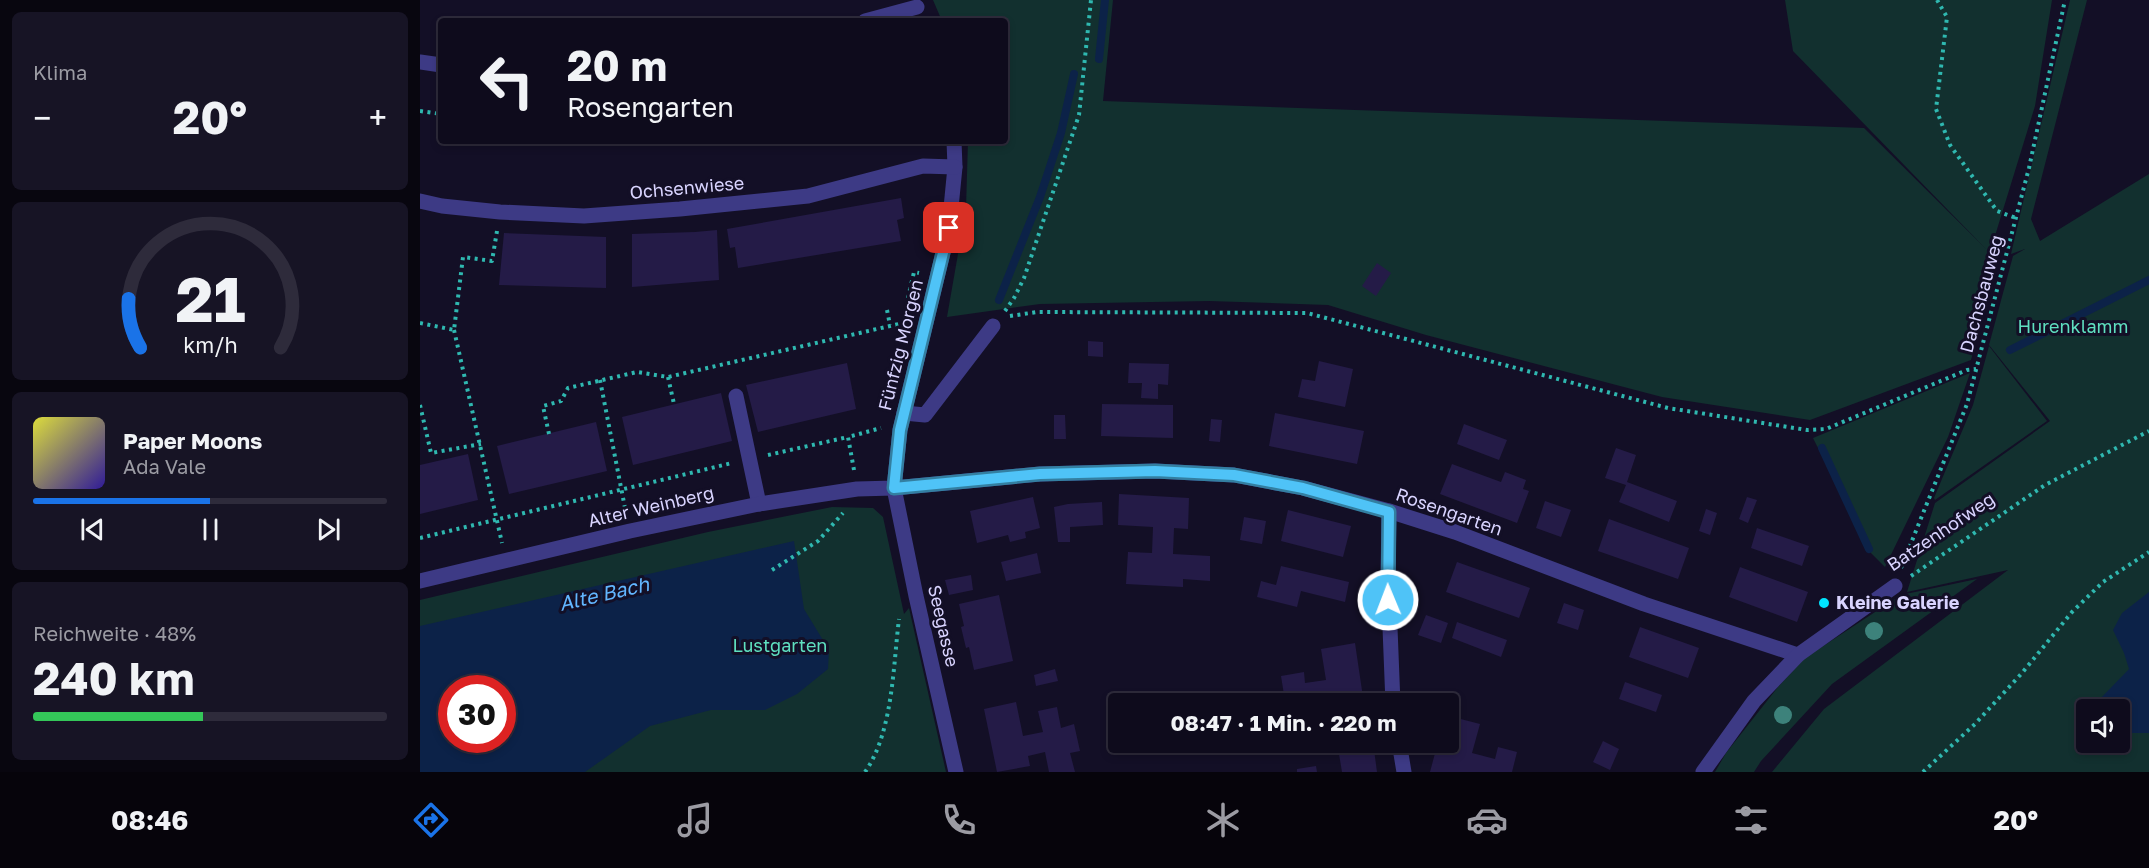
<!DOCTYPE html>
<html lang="de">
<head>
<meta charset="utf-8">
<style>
	:root { --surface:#0e0b1c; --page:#171425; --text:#f1f3f6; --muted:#9b9ba3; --line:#2e2b3b; --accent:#1a73e8 }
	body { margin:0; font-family:"Golos Text",sans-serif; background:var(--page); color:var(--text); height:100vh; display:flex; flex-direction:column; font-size:22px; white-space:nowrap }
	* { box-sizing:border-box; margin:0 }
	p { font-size:20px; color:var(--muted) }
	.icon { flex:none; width:33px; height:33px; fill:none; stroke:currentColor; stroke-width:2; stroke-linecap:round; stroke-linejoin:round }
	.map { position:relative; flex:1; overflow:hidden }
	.sheet { display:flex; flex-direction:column; gap:12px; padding:12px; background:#08060f; width:420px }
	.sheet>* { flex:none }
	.top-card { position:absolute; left:18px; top:18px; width:570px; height:126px; border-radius:6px; box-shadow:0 3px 9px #0003,0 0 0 2px var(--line); background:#0e0b1c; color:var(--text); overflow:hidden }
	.fabs { position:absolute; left:1656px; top:699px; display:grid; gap:12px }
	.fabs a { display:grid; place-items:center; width:54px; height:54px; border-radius:6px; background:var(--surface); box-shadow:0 3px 9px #0003,0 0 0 2px var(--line); font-size:30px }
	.speed { position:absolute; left:18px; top:675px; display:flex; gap:12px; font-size:30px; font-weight:700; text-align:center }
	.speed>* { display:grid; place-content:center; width:78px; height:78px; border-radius:50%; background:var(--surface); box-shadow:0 3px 9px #0003,0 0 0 2px var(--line); line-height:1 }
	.speed .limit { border:9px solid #d22; background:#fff; color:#111 }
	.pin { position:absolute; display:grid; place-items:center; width:51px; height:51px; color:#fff; margin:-26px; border-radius:12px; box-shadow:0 3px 9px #0006 }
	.me { position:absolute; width:66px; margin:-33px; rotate:359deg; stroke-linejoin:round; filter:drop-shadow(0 0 4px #0008) }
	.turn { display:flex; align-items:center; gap:21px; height:126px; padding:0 30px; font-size:27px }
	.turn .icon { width:78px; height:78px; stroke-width:2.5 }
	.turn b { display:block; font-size:42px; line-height:51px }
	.big { font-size:45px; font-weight:700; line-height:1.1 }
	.sheet .widget { flex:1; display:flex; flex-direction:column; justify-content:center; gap:9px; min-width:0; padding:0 21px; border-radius:9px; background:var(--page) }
	.sheet .dial { align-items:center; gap:0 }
	.dial svg { height:156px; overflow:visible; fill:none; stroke:var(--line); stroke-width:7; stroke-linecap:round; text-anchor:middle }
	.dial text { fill:var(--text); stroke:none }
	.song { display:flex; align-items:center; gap:18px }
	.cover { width:72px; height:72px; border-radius:9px; background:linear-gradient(135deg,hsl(60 70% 55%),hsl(250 70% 35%)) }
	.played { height:6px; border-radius:3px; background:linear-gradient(90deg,var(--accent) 50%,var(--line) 50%) }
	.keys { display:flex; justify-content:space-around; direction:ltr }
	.heat { display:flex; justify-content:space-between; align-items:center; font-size:33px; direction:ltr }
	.charge { height:9px; border-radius:4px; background:linear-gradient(90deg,#34c759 48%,var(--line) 0) }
	.trip { position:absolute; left:688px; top:693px; width:351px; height:60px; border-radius:6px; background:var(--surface); box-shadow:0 3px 9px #0003,0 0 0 2px var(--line); font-weight:700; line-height:60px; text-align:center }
	.tab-bar { display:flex; height:96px; justify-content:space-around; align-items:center; background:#06040b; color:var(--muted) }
	.tab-bar .icon { width:42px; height:42px }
	.tab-bar .on { color:var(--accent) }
	.tab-bar b { font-size:27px; color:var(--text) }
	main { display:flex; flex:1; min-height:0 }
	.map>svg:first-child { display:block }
	.green { fill:#12302f; fill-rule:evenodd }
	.water { fill:#0c2248; fill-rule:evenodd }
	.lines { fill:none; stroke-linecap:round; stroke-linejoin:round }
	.stream { stroke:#0c2248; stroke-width:8 }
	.building { fill:#241b47 }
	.path { stroke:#2fb8b0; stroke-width:4; stroke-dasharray:3 4.5; stroke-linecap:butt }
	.minor { stroke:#3d3a85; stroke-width:15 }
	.tree { fill:#3d827b }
	.route-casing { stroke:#337fa1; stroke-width:15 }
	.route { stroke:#4fc3f7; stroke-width:10 }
	.poi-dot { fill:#00e5ff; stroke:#130f26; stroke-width:2 }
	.labels { text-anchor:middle; stroke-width:6; stroke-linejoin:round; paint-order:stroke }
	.street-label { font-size:18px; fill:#d9d4ff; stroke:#130f26 }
	.park-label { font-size:18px; fill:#5fe0c0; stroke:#130f26 }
	.poi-label { font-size:18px; font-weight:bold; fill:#d9d4ff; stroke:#130f26; text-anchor:start }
	.water-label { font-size:20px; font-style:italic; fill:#62b6ff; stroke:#130f26 }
</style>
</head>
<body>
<main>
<section class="sheet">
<div class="widget"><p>Klima</p>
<div class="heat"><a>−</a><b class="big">20°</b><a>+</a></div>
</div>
<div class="widget dial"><svg viewBox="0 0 100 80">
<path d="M14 69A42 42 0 1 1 86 69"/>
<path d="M14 69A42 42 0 0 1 8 44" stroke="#1a73e8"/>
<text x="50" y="56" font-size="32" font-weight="700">21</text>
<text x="50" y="72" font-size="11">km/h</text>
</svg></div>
<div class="widget">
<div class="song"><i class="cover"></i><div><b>Paper Moons</b><p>Ada Vale</p></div></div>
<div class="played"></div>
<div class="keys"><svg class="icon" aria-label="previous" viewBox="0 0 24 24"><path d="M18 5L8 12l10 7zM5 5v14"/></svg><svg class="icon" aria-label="pause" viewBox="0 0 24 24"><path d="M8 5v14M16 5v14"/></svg><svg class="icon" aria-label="next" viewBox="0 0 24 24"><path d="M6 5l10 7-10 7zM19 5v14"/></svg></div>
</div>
<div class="widget"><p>Reichweite · 48%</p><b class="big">240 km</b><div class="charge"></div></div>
</section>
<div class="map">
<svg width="1729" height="772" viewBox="0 0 1729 772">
	<rect width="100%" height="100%" fill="#130f26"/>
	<!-- green -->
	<g class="green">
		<polygon points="513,0 693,0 683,101 1444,128 1566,249 1373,51 1365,0 1632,0 1615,106 1570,252 1578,261 1551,360 1390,420 1242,397 1006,335 908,305 789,301 620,304 527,317 546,208 548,141 585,141 585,21 522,21"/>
		<path d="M1650,0H1667L1611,219L1620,241L1729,174V772H1352L1404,709L1588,570L1487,592L1515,503L1630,421L1569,345L1593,256L1605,249L1591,254ZM1666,710H1700V742H1666Z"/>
		<polygon points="1569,346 1627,421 1515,500 1514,498 1553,405"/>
		<polygon points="1550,373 1528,437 1465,567 1451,553 1393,438"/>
		<path d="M412,507L453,508L463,517L484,614L489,608L526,772H0V600L288,532ZM32,688H82V740H32Z"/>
		<polygon points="1557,579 1412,684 1341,761 1334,772 1295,772 1306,753 1358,687 1385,658 1481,595"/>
	</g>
	<!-- water -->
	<g class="water">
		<path d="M374,541L384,609L409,650L408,669L377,694L345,710H291L230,726L165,772H0V626ZM32,688H82V740H32Z"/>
		<polygon points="1729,592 1729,733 1709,733 1700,730 1700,710 1681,709 1679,700 1709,669 1704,653 1693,630 1702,613"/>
	</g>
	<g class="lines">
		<!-- stream -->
		<g class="stream">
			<polyline points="679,59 685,0"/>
			<polyline points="579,300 620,197 641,133 654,74"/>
			<polyline points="1590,350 1729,280"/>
			<polyline points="1402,448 1449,549"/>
		</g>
	</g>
	<!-- building -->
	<g class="building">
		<polygon points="76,141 209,141 209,143 132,144 84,143 76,143"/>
		<polygon points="481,198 484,218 477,220 481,241 318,268 315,247 310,248 307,229"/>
		<polygon points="297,230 299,280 212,287 212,234 275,232"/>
		<polygon points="84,233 186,237 186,288 79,285"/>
		<polygon points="957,263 971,273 956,296 942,286"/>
		<polygon points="668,341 683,342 683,357 668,356"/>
		<polygon points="899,361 933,369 925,407 878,397 882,379 895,381"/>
		<polygon points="427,363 436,409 338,432 326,385"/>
		<polygon points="709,363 749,364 748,385 738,384 738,399 721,398 722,383 708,383"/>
		<polygon points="301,393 312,441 213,465 202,417"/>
		<polygon points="682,404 753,405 753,438 681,436"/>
		<polygon points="855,413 944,431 937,464 849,446"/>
		<polygon points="634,415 645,415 646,439 634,439"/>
		<polygon points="791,419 802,420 800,442 789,441"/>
		<polygon points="176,422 187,471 89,494 77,446"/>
		<polygon points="1044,424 1087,440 1079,460 1037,444"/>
		<polygon points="1196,448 1216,455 1207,482 1257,501 1249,522 1199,502 1206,485 1185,478"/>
		<polygon points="48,454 58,500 0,514 0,465"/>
		<polygon points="1032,464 1081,482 1085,472 1106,480 1103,489 1109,491 1097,523 1020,494"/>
		<polygon points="699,494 769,498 768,529 754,528 753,554 790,556 790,581 763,579 763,587 706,584 708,552 732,553 733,527 698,525"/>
		<polygon points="613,497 620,528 605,532 606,538 590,542 588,535 557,543 550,511"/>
		<polygon points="1327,497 1337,500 1328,523 1319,519"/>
		<polygon points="1125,501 1151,510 1141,537 1116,528"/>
		<polygon points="682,502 683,525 650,527 650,542 638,542 634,507 648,504"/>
		<polygon points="1286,509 1297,513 1290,535 1279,531"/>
		<polygon points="868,510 931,526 923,557 861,541"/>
		<polygon points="824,517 846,521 842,544 820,540"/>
		<polygon points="1189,519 1269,548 1258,579 1178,551"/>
		<polygon points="1337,528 1389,546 1382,566 1331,548"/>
		<polygon points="617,553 621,573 586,581 581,562"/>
		<polygon points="1037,562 1110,588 1099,618 1026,592"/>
		<polygon points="861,566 929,582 925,602 881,591 877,607 837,597 841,581 856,585"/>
		<polygon points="1320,567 1388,592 1377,622 1309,597"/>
		<polygon points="551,575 553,590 529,595 525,580"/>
		<polygon points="579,595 593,661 554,670 549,647 546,648 541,627 544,626 539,604"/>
		<polygon points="1144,603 1164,610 1158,630 1137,623"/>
		<polygon points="1006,615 1028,623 1021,643 998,635"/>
		<polygon points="1037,622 1087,640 1081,657 1032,638"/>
		<polygon points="1220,627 1279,648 1268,678 1209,657"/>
		<polygon points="935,643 944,704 910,704 909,700 888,703 887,697 865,701 861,676 884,672 885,683 906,680 901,649"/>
		<polygon points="635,669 638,681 616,686 614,675"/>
		<polygon points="1205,682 1242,695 1236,712 1199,699"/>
		<polygon points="596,702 603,736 623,732 618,711 637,707 641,728 654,724 660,751 650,753 655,772 629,772 625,752 608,756 610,766 577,772 564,709"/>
		<polygon points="1029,716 1060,724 1052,753 1075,759 1078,747 1097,752 1092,772 1010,772 1018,742 1029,742"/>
		<polygon points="1183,741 1199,749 1190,770 1173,762"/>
		<polygon points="873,742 890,742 890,744 873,746"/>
		<polygon points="917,742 953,742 957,772 922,772"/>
		<polygon points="896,766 897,772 877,772 877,769"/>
	</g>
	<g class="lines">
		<!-- path -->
		<g class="path">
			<polyline points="1517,0 1527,17 1516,109 1530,145 1577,211 1596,218"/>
			<polyline points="0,111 21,114"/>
			<polyline points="488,298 494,272 499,273"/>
			<polyline points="467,310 470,325"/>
			<polyline points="585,311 594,298 604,278 659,115 671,0"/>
			<polyline points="590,316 617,312 887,313 1248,408 1387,430 1406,429 1547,370 1556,369"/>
			<polyline points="0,323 34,330 43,257 72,261 77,231"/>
			<polyline points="34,330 82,543"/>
			<polyline points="248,377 254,404"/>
			<polyline points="180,380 206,513"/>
			<polyline points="0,405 11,453 61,444"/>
			<polyline points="129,434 123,406 141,401 148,388 217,372 248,377 483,323 482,325"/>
			<polyline points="348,455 428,437"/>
			<polyline points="434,470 428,437 461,428"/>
			<polyline points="0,538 312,463"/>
			<polyline points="1481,568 1547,404 1609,168 1645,0"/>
			<polyline points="352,570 398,541 423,513"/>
			<polyline points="1491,576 1625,485 1729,431"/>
			<path d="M445,772C473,732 473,667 479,619"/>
			<polyline points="1503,772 1555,724 1602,673 1652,612 1683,582 1729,552"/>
		</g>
		<!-- minor -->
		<g class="minor">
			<polyline points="445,21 497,7"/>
			<polyline points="0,62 21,65"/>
			<polyline points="534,141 535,167 529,228 480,430 474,488 496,596 536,772"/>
			<polyline points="0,201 22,206 80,212 164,216 260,209 388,196 503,166 535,167"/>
			<polyline points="316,396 339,504"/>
			<polyline points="484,413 505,415 573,326"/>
			<polyline points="969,511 968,577 973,704"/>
			<polyline points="0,581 210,531 339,504 437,489 474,488 620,474 735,471 814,475 883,488 969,511 1035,532 1224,604 1378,655"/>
			<polyline points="979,742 984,772"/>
			<polyline points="1283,772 1334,701 1378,655 1475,586"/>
		</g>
	</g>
	<!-- trees -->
	<g class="tree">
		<circle cx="1454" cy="631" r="9"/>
		<circle cx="1363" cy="715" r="9"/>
	</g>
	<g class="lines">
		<defs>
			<polyline id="route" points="529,228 480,430 474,488 620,474 735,471 814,475 883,488 969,512 968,600"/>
		</defs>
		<!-- route casing -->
		<use href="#route" class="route-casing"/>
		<!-- route -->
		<use href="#route" class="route"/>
	</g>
	<!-- markers -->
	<circle class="poi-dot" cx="1404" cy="603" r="6"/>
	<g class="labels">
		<!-- street labels -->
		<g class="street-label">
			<text transform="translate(267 188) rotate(-5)" y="6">Ochsenwiese</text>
			<text transform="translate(1562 294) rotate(-75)" y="6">Dachsbauweg</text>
			<text transform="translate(481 345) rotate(-76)" y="6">Fünfzig Morgen</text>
			<text transform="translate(231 507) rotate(-13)" y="6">Alter Weinberg</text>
			<text transform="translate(1029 512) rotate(19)" y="6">Rosengarten</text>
			<text transform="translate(1521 532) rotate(-34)" y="6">Batzenhofweg</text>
			<text transform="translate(523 626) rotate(77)" y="6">Seegasse</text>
		</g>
		<!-- park labels -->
		<g class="park-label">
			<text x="1653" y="333">Hurenklamm</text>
			<text x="360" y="652">Lustgarten</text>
		</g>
		<!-- poi labels -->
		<g class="poi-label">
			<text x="1416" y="609">Kleine Galerie</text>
		</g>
		<!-- water labels -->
		<g class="water-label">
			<text transform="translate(184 594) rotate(-13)" y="7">Alte Bach</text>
		</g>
	</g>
</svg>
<div class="fabs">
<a><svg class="icon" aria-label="sound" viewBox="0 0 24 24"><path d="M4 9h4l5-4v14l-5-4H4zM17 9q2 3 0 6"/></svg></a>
</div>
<div class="speed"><div class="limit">30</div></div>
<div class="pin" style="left:529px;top:228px;background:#d93025"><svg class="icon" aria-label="arrive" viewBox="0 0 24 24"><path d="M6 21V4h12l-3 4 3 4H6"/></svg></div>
<svg class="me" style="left:968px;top:600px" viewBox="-20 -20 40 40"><circle r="17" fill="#4fc3f7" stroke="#fff" stroke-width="3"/><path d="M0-11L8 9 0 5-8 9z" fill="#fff"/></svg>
<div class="trip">08:47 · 1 Min. · 220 m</div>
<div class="top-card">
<div class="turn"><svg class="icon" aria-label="left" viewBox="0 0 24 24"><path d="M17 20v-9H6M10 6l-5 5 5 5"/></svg><div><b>20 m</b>Rosengarten</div></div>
</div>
</div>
</main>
<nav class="tab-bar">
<b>08:46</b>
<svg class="icon on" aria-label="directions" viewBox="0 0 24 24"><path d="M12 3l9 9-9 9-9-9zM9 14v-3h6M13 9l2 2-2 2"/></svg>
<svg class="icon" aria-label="music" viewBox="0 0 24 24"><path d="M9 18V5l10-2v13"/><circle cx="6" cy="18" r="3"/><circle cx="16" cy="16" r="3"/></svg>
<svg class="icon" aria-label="phone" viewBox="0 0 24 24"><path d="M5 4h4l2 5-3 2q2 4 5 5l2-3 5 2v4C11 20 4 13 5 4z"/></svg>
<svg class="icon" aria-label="climate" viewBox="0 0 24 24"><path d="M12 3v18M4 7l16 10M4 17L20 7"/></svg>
<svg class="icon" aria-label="car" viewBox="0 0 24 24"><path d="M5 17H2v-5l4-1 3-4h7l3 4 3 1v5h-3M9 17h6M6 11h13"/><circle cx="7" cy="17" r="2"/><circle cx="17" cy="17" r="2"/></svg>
<svg class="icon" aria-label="filters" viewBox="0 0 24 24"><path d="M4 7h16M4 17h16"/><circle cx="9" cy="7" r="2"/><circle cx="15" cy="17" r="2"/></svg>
<b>20°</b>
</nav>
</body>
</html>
